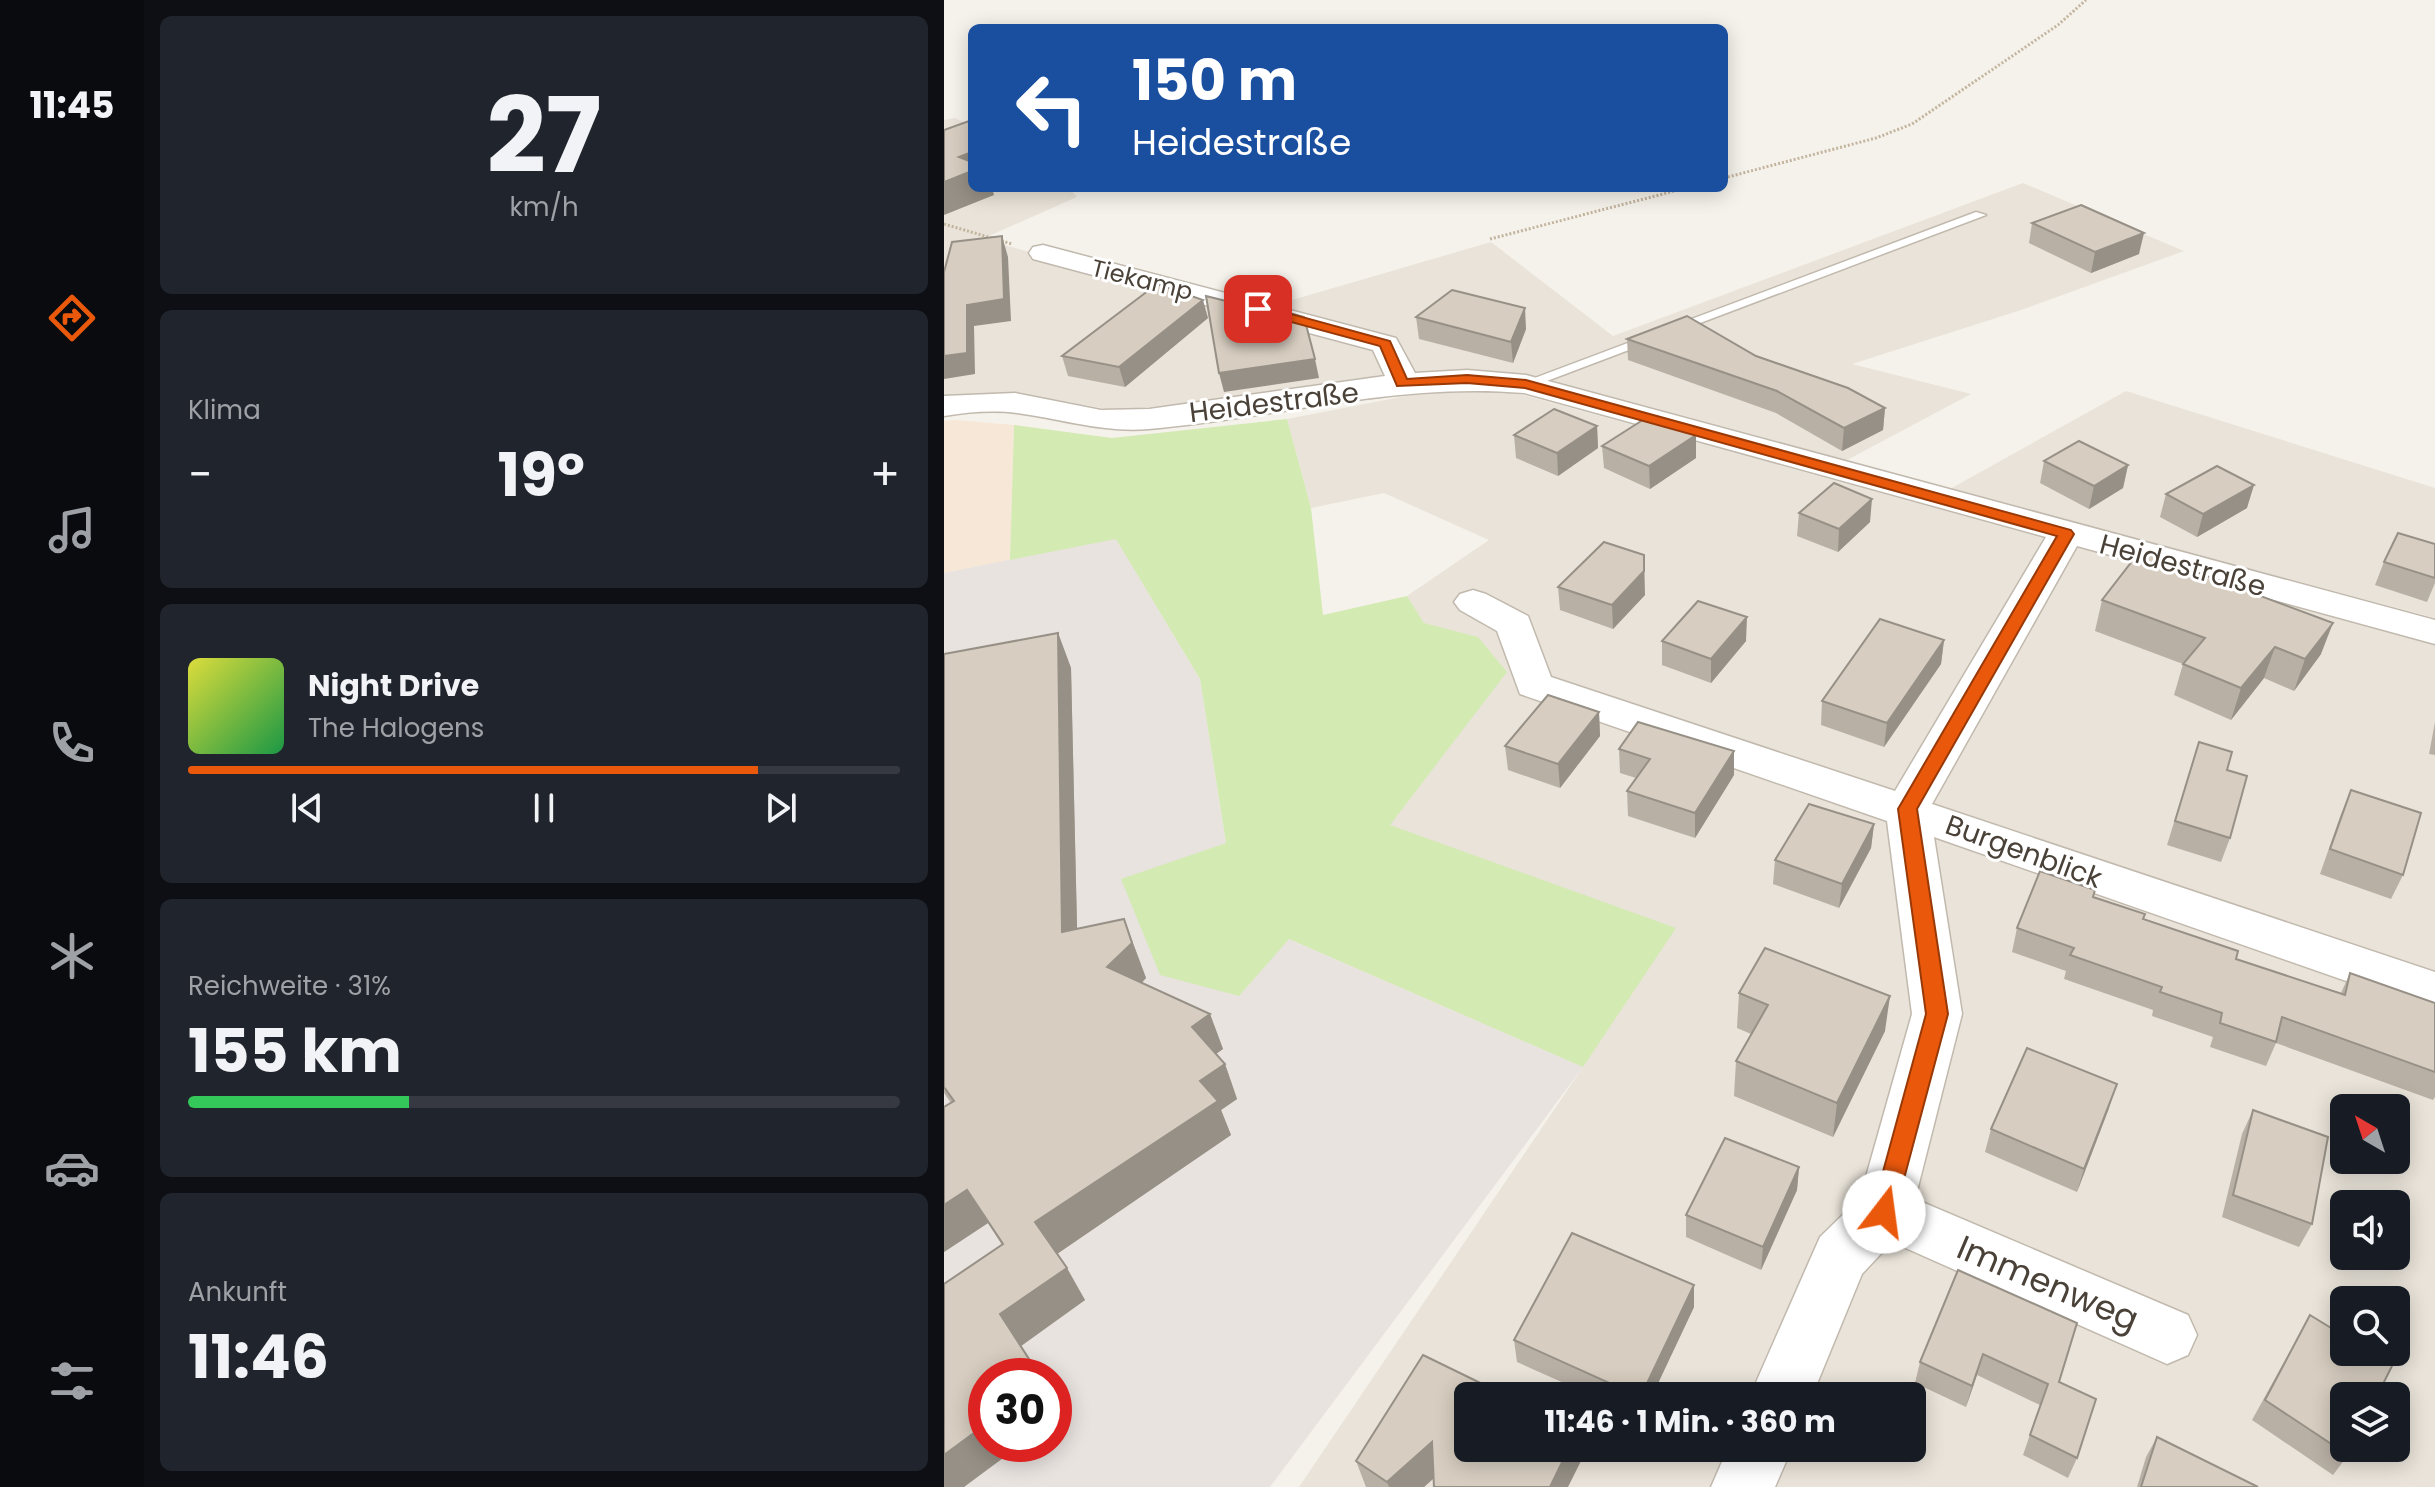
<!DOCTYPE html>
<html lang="de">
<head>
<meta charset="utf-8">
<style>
	:root { --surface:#171b24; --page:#20242c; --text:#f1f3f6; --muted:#9ea1a6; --line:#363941; --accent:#ea580c }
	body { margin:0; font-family:Poppins,sans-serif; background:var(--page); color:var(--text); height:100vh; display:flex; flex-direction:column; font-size:30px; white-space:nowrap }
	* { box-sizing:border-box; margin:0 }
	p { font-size:26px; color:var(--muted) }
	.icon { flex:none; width:44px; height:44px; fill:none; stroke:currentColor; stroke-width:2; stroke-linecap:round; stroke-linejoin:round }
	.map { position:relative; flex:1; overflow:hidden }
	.drawer { display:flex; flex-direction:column; gap:16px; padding:16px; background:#0d0f14; width:800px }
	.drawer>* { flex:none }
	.hud { position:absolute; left:24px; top:24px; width:760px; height:168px; border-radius:12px; box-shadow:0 4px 20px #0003; background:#1a4fa0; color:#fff; overflow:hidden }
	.needle { width:52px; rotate:321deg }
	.tools { position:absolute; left:1386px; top:1094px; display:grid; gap:16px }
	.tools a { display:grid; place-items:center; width:80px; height:80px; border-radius:12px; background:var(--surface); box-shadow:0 4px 20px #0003; font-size:40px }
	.speed { position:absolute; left:24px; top:1358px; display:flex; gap:16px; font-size:40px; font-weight:700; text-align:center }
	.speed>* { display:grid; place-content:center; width:104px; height:104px; border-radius:50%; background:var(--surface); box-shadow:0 4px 20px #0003; line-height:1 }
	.speed .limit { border:12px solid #d22; background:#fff; color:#111 }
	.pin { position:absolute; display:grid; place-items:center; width:68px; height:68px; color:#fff; margin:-34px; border-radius:16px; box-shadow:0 4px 12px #0006 }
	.me { position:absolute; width:88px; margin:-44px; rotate:15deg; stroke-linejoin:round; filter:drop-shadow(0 0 6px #0008) }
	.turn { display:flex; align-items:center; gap:28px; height:168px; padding:0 32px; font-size:36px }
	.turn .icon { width:104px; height:104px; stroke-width:2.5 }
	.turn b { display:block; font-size:56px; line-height:68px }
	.big { font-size:60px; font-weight:700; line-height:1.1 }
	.drawer .widget { flex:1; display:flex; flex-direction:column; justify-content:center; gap:12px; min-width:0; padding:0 28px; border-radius:12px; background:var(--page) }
	.drawer .dial { align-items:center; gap:0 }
	.dial b { font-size:104px; line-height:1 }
	.song { display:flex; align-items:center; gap:24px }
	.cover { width:96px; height:96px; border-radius:12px; background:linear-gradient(135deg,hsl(60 70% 55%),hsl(140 70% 35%)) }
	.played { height:8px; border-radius:4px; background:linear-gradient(90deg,var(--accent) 80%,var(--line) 80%) }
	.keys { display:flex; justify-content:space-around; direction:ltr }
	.heat { display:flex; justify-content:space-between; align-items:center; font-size:44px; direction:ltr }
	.charge { height:12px; border-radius:6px; background:linear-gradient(90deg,#34c759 31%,var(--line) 0) }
	.trip { position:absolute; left:510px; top:1382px; width:472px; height:80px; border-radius:12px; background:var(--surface); box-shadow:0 4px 20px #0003; font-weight:700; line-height:80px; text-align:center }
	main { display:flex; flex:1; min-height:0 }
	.tab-bar { display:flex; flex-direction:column; width:144px; justify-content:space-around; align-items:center; background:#090b0e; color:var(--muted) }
	.tab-bar .icon { width:56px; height:56px }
	.tab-bar .active { color:var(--accent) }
	.tab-bar b { font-size:36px; color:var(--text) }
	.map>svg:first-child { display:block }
	.residential { fill:#e9e3d9; fill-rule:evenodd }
	.commercial { fill:#f7e7d6 }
	.industrial { fill:#e8e3df; fill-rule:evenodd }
	.green { fill:#d4eab3 }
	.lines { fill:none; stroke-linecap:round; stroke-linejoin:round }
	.service-casing { stroke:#c1b9ad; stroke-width:3 }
	.minor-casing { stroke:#c1b9ad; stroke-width:3 }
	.path { stroke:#c3b49e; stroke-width:3; stroke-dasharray:2 2; stroke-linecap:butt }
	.service { fill:#fff; fill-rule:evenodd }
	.minor { fill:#fff; fill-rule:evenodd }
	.wall { fill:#b9b0a5 }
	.shaded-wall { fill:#969086 }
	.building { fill:#d7cdc0; stroke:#969086; stroke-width:2 }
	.route { fill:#ea580c; stroke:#983908; stroke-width:2 }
	.labels { text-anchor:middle; stroke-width:6; stroke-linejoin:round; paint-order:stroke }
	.far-street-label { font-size:24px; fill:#4a4238; stroke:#fff }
	.street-label { font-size:28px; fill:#4a4238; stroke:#fff }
	.near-street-label { font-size:34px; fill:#4a4238; stroke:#fff }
</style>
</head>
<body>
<main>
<nav class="tab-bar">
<b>11:45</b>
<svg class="icon active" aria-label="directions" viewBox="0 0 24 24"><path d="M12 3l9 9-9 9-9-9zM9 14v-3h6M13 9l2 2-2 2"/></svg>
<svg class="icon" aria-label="music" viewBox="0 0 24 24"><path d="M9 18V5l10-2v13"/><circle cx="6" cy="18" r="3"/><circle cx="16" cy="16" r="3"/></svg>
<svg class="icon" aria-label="phone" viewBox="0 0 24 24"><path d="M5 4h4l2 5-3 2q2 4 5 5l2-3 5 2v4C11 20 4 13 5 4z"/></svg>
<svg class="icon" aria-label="climate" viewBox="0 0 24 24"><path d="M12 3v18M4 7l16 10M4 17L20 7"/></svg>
<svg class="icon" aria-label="car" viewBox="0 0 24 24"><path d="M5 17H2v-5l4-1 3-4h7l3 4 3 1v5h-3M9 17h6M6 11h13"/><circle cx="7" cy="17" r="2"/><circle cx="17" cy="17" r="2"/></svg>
<svg class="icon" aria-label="filters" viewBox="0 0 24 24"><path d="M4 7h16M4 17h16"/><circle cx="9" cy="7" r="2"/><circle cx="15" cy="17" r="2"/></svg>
</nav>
<section class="drawer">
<div class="widget dial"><b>27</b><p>km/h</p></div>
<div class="widget"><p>Klima</p>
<div class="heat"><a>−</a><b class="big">19°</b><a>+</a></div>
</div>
<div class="widget">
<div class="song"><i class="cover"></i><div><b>Night Drive</b><p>The Halogens</p></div></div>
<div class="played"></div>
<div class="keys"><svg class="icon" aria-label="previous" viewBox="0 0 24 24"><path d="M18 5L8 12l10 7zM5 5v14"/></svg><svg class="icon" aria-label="pause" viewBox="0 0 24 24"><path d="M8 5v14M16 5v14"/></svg><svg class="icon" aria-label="next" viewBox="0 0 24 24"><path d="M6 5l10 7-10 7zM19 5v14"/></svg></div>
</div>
<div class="widget"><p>Reichweite · 31%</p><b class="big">155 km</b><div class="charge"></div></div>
<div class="widget"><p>Ankunft</p><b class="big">11:46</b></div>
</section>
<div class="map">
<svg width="1491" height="1487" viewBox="0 0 1491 1487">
	<rect width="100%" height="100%" fill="#f5f2eb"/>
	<!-- residential -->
	<g class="residential">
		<polygon points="11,118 28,126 28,188 125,188 133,197 38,239 307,312 547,242 669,336 1079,183 1240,251 1077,310 908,364 1027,394 903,460 664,398 433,379 199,408 164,409 95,397 50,393 0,399 0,120"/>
		<path d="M541,389L583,396L1491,645V1487H355L639,1067L344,939L534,637L480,624L463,596L545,540L440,493L367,508L343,419L488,391ZM1400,1108H1452V1160H1400ZM1400,1204H1452V1256H1400ZM1400,1300H1452V1352H1400ZM524,1396H968V1448H524ZM1400,1396H1452V1448H1400Z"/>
		<polygon points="1182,391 1491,488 1491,618 1006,489"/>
	</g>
	<!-- commercial -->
	<polygon class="commercial" points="11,420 70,425 66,560 0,573 0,421"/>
	<!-- industrial -->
	<path class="industrial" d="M172,538L256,679L282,843L295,996L344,939L639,1067L326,1487H0V573ZM42,1376H110V1444H42Z"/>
	<!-- green -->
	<polygon class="green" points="343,419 367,508 379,615 463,596 480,623 534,637 563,672 446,825 732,928 639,1067 345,939 295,996 216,975 177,879 282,843 256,679 172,539 66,560 70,425 168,438"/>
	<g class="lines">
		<defs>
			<polygon id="service" points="1032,212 1042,215 587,387 577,387 575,384"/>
			<g id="minor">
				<path d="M99,245L452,338L471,373L523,370L582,375L1491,620V644L1133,546L988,804L1491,972V1012L990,837L1018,1014L971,1199L1244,1315L1253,1335L1244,1355L1223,1364L948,1242L918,1274L868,1396H806L876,1237L916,1198L968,1014L943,821L576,694L553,631L516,610L510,602L516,594L529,590L542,594L584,616L607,677L951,791L1102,537L580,393C451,382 333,418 205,429C159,433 118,419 73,413C49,410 24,412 0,416V396L71,393L157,410L205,409L441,376L429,350L89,259L85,253L89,247Z"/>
				<polygon points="784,1448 848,1448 831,1487 767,1487"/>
			</g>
		</defs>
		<!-- service casing -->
		<use href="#service" class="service-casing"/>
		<!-- minor casing -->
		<use href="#minor" class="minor-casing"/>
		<!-- path -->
		<g class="path">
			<polyline points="780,178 932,138 968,124 1114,25 1142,0"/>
			<polyline points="0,224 68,244"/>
			<polyline points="546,239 742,188"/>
		</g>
		<!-- service -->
		<use href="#service" class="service"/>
		<!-- minor -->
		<use href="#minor" class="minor"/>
	</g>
	<!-- wall -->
	<g class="wall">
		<polygon points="1088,223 1195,254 1147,273 1085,243"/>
		<polygon points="472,317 582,329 569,363 475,339"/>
		<polygon points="264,318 181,387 124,376 118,356"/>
		<polygon points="683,339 812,356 941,408 939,430 898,451 832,413 684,360"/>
		<polygon points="653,426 654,448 614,476 572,458 570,435"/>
		<polygon points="658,446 752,458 706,489 660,468"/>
		<polygon points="1100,461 1184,465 1179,488 1145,509 1096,483"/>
		<polygon points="1222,494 1303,508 1253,537 1216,517"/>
		<polygon points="855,513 926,522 894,552 853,536"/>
		<polygon points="1491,544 1491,583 1483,602 1431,585 1440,562"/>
		<polygon points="614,587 701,595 669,629 616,610"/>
		<polygon points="1158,600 1377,654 1350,691 1320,678 1287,720 1230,695 1239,664 1151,631"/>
		<polygon points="114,633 127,668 133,929 180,919 202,978 198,983 266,1014 279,1049 271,1054 281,1064 293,1099 277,1110 287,1135 113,1254 141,1300 77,1346 42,1376 58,1245 44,1223 0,1252 7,1103 0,1093 0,654"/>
		<polygon points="1000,640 997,664 940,747 877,725 878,701"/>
		<polygon points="718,641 802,641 767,683 718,665"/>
		<polygon points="655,712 656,736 616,788 564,770 561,746"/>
		<polygon points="1491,722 1491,755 1485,754"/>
		<polygon points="1255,742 1283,770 1286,838 1277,862 1223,845"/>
		<polygon points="675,749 790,775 751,838 684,816 683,791 692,778 676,773"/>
		<polygon points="1407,790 1459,875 1447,899 1376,874 1397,814"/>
		<polygon points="930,824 927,848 895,908 829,884 831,860"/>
		<polygon points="1149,897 1292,959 1397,993 1406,973 1491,1003 1491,1097 1489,1100 1332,1043 1322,1066 1266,1047 1269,1037 1208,1016 1209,1010 1120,979 1122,971 1068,952 1073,928"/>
		<polygon points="795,993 941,1031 889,1137 790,1096 792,1061 807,1034 793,1028"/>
		<polygon points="1165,1108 1133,1192 1041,1152 1047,1129"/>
		<polygon points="1309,1110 1368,1224 1355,1247 1278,1217 1298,1134"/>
		<polygon points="855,1167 853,1190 817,1270 742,1237 742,1215"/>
		<polygon points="1014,1270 1115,1382 1133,1458 1124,1478 1079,1455 1096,1405 1033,1375 1022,1407 971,1383 976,1362"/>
		<polygon points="750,1307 708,1396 649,1396 573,1362 570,1340"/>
		<polygon points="1366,1315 1404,1455 1389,1475 1308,1420"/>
		<polygon points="1213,1437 1314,1487 1193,1487 1202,1457"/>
		<polygon points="524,1448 636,1448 637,1461 489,1478 480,1487 422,1487 412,1461"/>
	</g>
	<!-- shaded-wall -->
	<g class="shaded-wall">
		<polygon points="28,152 28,188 48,188 50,195 0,215 0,182 15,157"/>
		<polygon points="1200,233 1195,254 1147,273 1151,252"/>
		<polygon points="58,236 64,257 67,321 30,326 31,374 0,379 0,356 23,305"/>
		<polygon points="259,300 264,318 181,387 175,367"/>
		<polygon points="581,308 582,329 569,363 567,342"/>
		<polygon points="371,359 375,378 280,392 275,373"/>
		<polygon points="941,408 939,430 898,451 900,428"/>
		<polygon points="653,426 654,448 614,476 613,453"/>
		<polygon points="752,435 752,458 706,489 705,466"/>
		<polygon points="1184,465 1179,488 1145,509 1150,486"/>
		<polygon points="1310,485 1303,508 1253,537 1259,514"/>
		<polygon points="928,499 926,522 894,552 895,529"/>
		<polygon points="700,555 701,595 669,629 668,605"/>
		<polygon points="803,617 802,641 767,683 767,659"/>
		<polygon points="1389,623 1377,654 1350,691 1361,659"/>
		<polygon points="114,633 127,668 134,967 118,932"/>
		<polygon points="1000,640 997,664 940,747 943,723"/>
		<polygon points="1331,647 1320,678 1287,720 1297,688"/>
		<polygon points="655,712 656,736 616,788 614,764"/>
		<polygon points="790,751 790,775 751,838 751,813"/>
		<polygon points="930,824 927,848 895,908 898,884"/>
		<polygon points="180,919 202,978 178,1002 163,967"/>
		<polygon points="946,996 941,1031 889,1137 893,1103"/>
		<polygon points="266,1014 279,1049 261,1062 248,1027"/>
		<polygon points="281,1064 293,1099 277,1110 287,1135 110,1256 91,1222 256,1081"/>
		<polygon points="1173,1084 1165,1108 1133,1192 1140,1169"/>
		<polygon points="855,1167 853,1190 817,1270 819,1247"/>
		<polygon points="23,1190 44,1223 0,1252 0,1205"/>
		<polygon points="123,1268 141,1300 77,1346 56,1314"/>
		<polygon points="750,1285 750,1307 708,1396 697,1396"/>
		<polygon points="1039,1354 1033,1375 1022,1407 1028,1386"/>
		<polygon points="110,1398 120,1413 110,1420"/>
		<polygon points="42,1424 42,1444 78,1444 20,1487 0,1487 0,1455"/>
		<polygon points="488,1442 497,1472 480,1487 445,1487 443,1482"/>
		<polygon points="625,1448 636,1448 637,1461 624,1487 606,1487"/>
	</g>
	<!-- building -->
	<g class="building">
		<polygon points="25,121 28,122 28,152 15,157 28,162 28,171 0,182 0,130"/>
		<polygon points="1137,205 1200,233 1151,252 1088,223"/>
		<polygon points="58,236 60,299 23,305 23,353 0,356 0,272 8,242"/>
		<polygon points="213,284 259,300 175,367 118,356"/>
		<polygon points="508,290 581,308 567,342 472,317"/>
		<polygon points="262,296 334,314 339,311 360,317 371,359 275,373"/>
		<polygon points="743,316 812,356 904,388 941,408 900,428 833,391 683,339"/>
		<polygon points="610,409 653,426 613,453 570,435"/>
		<polygon points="705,416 752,435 705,466 658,446"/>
		<polygon points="1135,441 1184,465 1150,486 1100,461"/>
		<polygon points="1273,466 1310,485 1259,514 1222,494"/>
		<polygon points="890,483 928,499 895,529 855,513"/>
		<polygon points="1454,533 1491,544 1491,578 1440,562"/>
		<polygon points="660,542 700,555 700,571 668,605 614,587"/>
		<polygon points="1196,551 1389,623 1361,659 1331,647 1297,688 1239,664 1261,638 1158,600"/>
		<polygon points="754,601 803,617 767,659 718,641"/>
		<polygon points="936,619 1000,640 943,723 878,701"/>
		<polygon points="114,633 118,932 180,919 188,943 163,967 266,1014 248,1027 281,1064 256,1081 274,1101 91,1222 123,1268 56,1314 96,1376 42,1376 42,1424 0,1455 0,1284 59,1244 23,1190 0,1205 0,1107 10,1101 0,1087 0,654"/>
		<polygon points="604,695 655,712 614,764 561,746"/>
		<polygon points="694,722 790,751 751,813 683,791 706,759 675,749"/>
		<polygon points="1255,742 1288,752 1283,770 1303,776 1286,838 1231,821"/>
		<polygon points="1407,790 1477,813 1459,875 1386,849"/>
		<polygon points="865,804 930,824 898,884 831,860"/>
		<polygon points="1096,871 1151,890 1149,897 1201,914 1199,919 1294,951 1292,959 1401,995 1406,973 1491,1003 1491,1072 1338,1017 1332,1042 1276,1023 1278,1013 1216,992 1218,987 1126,955 1130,948 1073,928"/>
		<polygon points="821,948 946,996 893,1103 792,1061 824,1005 795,993"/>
		<polygon points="1083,1048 1173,1084 1140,1169 1047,1129"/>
		<polygon points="1309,1110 1384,1137 1368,1224 1289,1195"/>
		<polygon points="781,1138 855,1167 819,1247 742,1215"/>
		<polygon points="628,1233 750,1285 697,1396 694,1396 570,1340"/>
		<polygon points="1014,1270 1133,1323 1115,1382 1152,1399 1133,1458 1086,1435 1104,1384 1039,1354 1028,1386 976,1362"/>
		<polygon points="1366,1315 1400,1336 1400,1352 1425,1352 1448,1366 1433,1396 1400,1396 1400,1448 1407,1448 1404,1455 1321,1400"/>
		<polygon points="479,1355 563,1396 524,1396 524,1448 625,1448 606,1487 490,1487 488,1442 443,1482 412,1461"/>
		<polygon points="1213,1437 1314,1487 1197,1487"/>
	</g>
	<!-- route -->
	<polygon class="route" points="314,305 446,341 463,379 523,375 582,380 1127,530 1130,534 973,809 1004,1014 949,1220 940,1223 931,1220 928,1212 982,1014 954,809 1113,536 581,388 523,383 453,386 436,346 310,312 310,306"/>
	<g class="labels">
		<!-- far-street labels -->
		<g class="far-street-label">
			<text transform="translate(198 280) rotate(14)" y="8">Tiekamp</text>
		</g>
		<!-- street labels -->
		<g class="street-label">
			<text transform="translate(330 402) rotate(-7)" y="10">Heidestraße</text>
			<text transform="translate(1239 565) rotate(15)" y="10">Heidestraße</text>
			<text transform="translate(1080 851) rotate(20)" y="10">Burgenblick</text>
		</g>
		<!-- near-street labels -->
		<g class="near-street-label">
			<text transform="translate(1104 1283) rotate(23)" y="12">Immenweg</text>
		</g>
	</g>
</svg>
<div class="tools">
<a><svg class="needle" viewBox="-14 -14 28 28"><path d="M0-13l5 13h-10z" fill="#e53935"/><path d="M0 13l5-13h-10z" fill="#9ea1a6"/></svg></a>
<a><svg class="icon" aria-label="sound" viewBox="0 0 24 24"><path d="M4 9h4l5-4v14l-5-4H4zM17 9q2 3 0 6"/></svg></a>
<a><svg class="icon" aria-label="search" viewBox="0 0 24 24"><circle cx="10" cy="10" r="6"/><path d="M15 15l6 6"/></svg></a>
<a><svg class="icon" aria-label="layers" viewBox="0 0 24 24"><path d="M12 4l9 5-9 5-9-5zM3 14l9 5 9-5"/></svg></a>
</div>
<div class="speed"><div class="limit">30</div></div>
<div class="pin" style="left:314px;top:309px;background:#d93025"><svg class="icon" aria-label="arrive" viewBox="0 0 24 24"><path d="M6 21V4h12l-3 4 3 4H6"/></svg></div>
<svg class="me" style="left:940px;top:1212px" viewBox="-20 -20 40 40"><circle r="19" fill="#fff"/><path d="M0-13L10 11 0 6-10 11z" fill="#ea580c"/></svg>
<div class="trip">11:46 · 1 Min. · 360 m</div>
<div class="hud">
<div class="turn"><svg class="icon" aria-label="left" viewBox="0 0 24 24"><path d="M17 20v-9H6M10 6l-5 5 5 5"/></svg><div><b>150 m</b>Heidestraße</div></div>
</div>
</div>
</main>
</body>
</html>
